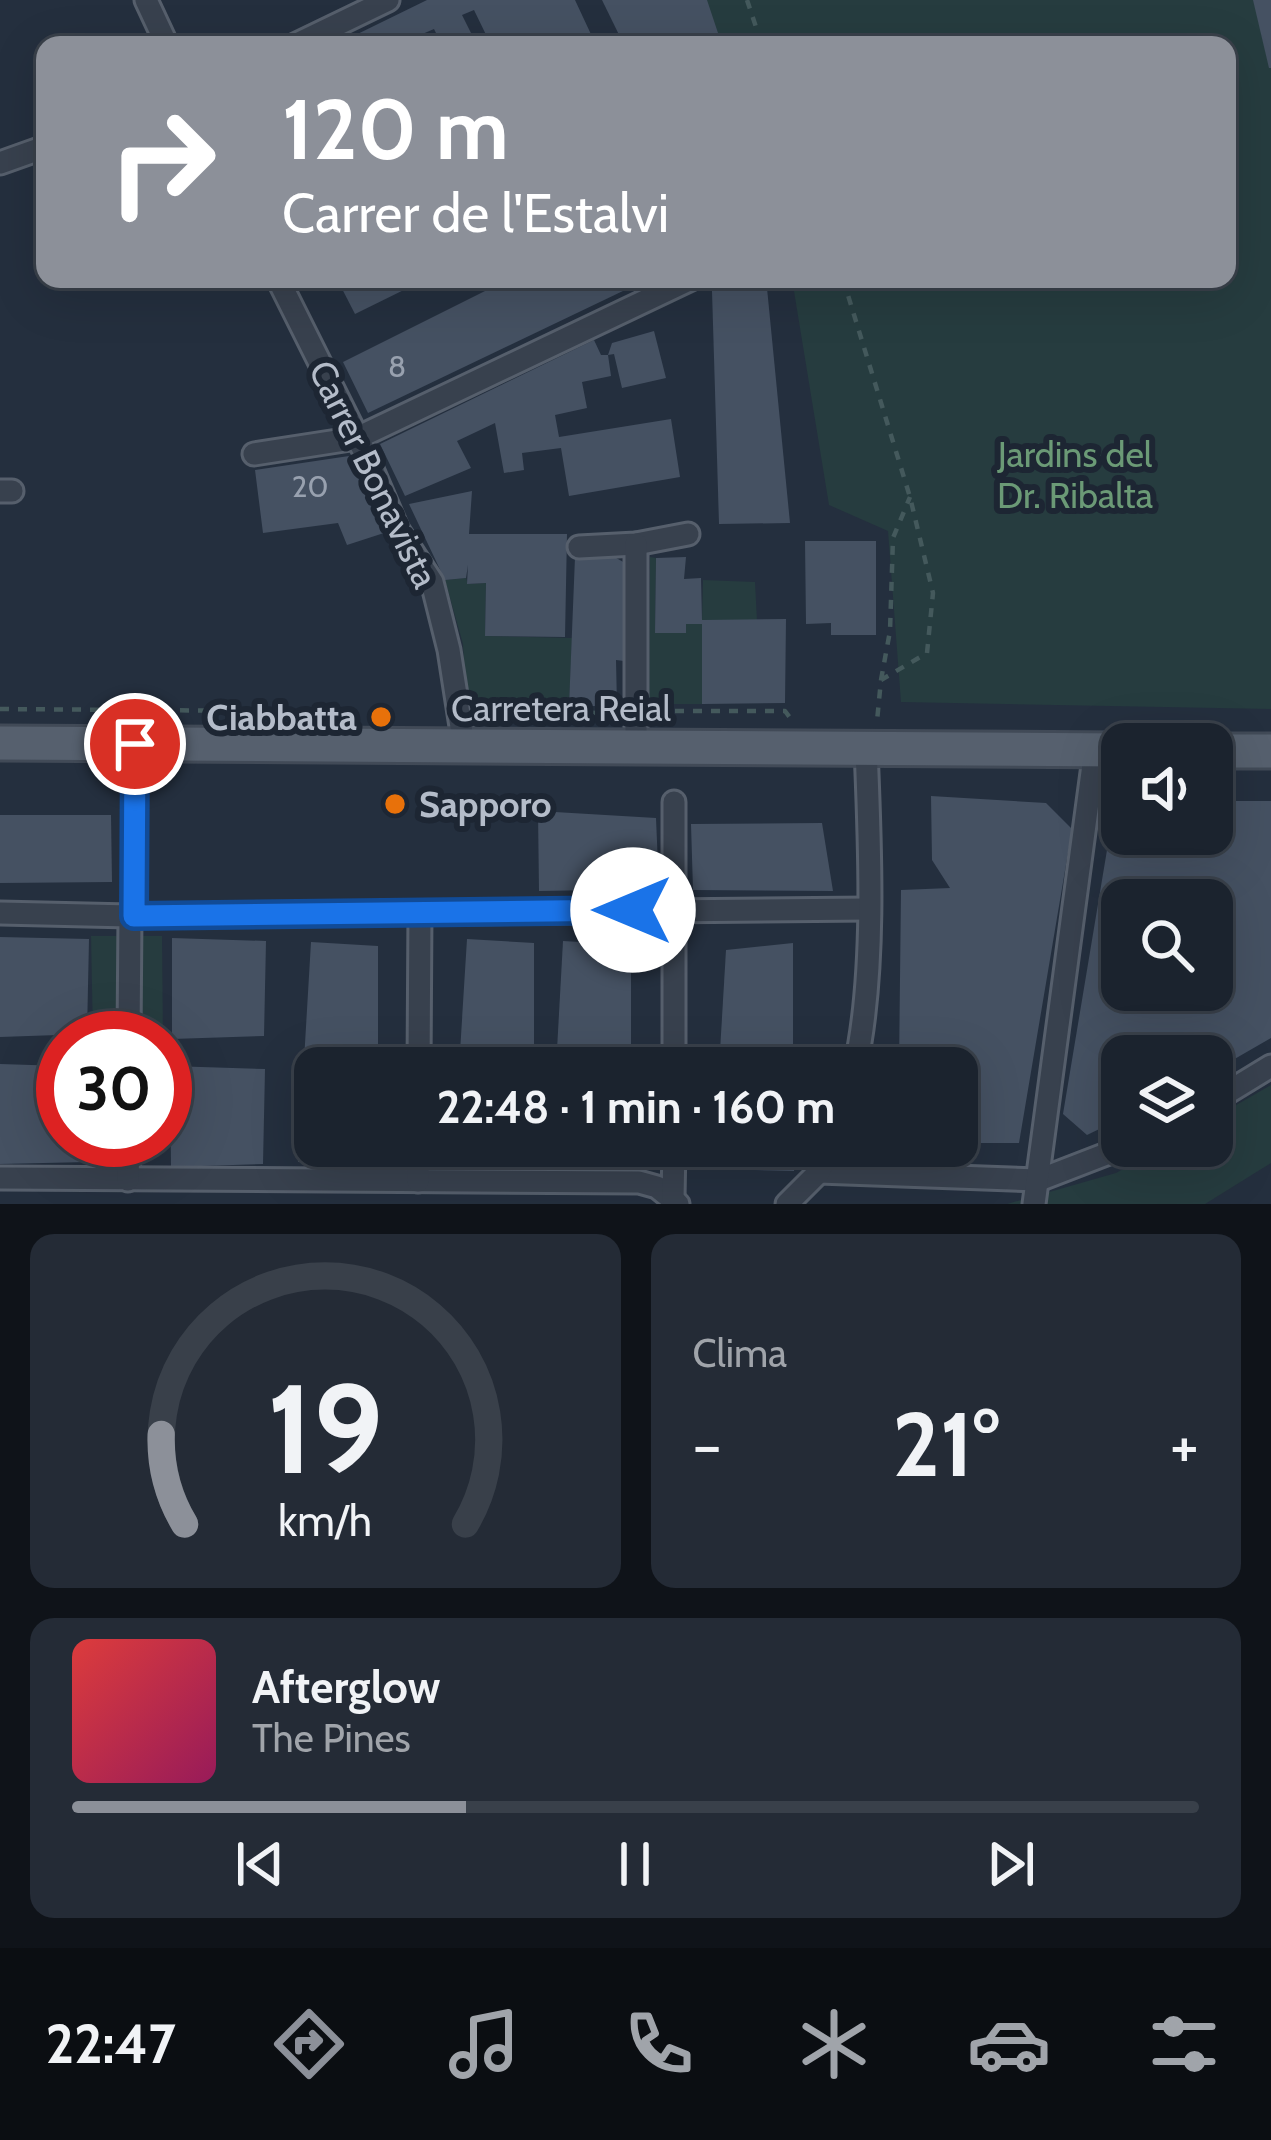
<!DOCTYPE html>
<html lang="es">
<head>
<meta charset="utf-8">
<style>
	:root { --surface:#1b232e; --page:#242b36; --text:#f1f3f6; --muted:#a0a4aa; --line:#39404a; --accent:#8c9099 }
	body { margin:0; font-family:Cabin,sans-serif; background:var(--page); color:var(--text); height:100vh; display:flex; flex-direction:column; font-size:45px; white-space:nowrap }
	* { box-sizing:border-box; margin:0 }
	p { font-size:39px; color:var(--muted) }
	.icon { flex:none; width:66px; height:66px; fill:none; stroke:currentColor; stroke-width:2; stroke-linecap:round; stroke-linejoin:round }
	.map { position:relative; height:1204px; overflow:hidden }
	.sheet { display:flex; flex-direction:column; gap:30px; padding:30px; background:#0f1319; flex:1 }
	.sheet>* { flex:none }
	.hud { position:absolute; left:36px; top:36px; width:1200px; height:252px; border-radius:24px; box-shadow:0 12px 48px #0002,0 0 0 3px var(--line); background:#8c9099; color:#fff; overflow:hidden }
	.fabs { position:absolute; left:1101px; top:723px; display:grid; gap:24px }
	.fabs a { display:grid; place-items:center; width:132px; height:132px; border-radius:24px; background:var(--surface); box-shadow:0 12px 48px #0002,0 0 0 3px var(--line); font-size:60px }
	.speed { position:absolute; left:36px; top:1011px; display:flex; gap:24px; font-size:60px; font-weight:700; text-align:center }
	.speed>* { display:grid; place-content:center; width:156px; height:156px; border-radius:50%; background:var(--surface); box-shadow:0 12px 48px #0002,0 0 0 3px var(--line); line-height:1 }
	.speed .limit { border:18px solid #d22; background:#fff; color:#111 }
	.pin { position:absolute; display:grid; place-items:center; width:102px; height:102px; color:#fff; margin:-51px; border:6px solid #fff; border-radius:50%; box-shadow:0 3px 12px #0007 }
	.me { position:absolute; width:132px; margin:-66px; rotate:270deg; stroke-linejoin:round; filter:drop-shadow(0 0 9px #0008) }
	.turn { display:flex; align-items:center; gap:42px; height:252px; padding:0 48px; font-size:54px }
	.turn .icon { width:156px; height:156px; stroke-width:2.5 }
	.turn b { display:block; font-size:84px; line-height:102px }
	.big { font-size:90px; font-weight:700; line-height:1.1 }
	.sheet .card { flex:1; display:flex; flex-direction:column; justify-content:center; gap:18px; min-width:0; padding:0 42px; border-radius:24px; background:var(--page) }
	.sheet .dial { align-items:center; gap:0 }
	.dial svg { height:312px; overflow:visible; fill:none; stroke:var(--line); stroke-width:7; stroke-linecap:round; text-anchor:middle }
	.dial text { fill:var(--text); stroke:none }
	.song { display:flex; align-items:center; gap:36px }
	.cover { width:144px; height:144px; border-radius:18px; background:linear-gradient(135deg,hsl(0 70% 55%),hsl(330 70% 35%)) }
	.played { height:12px; border-radius:6px; background:linear-gradient(90deg,var(--accent) 35%,var(--line) 35%) }
	.keys { display:flex; justify-content:space-around; direction:ltr }
	.heat { display:flex; justify-content:space-between; align-items:center; font-size:66px; direction:ltr }
	.sheet .tiles { flex:1; display:grid; gap:30px; grid-template-columns:1fr 1fr }
	.card:last-child { grid-column:span 2 }
	.trip { position:absolute; left:294px; top:1047px; width:684px; height:120px; border-radius:24px; background:var(--surface); box-shadow:0 12px 48px #0002,0 0 0 3px var(--line); font-weight:700; line-height:120px; text-align:center }
	.menu { display:flex; height:192px; justify-content:space-around; align-items:center; background:#0b0e12; color:var(--muted) }
	.menu .icon { width:84px; height:84px }
	.menu .active { color:var(--accent) }
	.menu b { font-size:54px; color:var(--text) }
	.map>svg:first-child { display:block }
	.green { fill:#263c3f }
	.building { fill:#455162; fill-rule:evenodd }
	.lines { fill:none; stroke-linecap:round; stroke-linejoin:round }
	.street-casing { stroke:#565f6c; stroke-width:27 }
	.primary-casing { stroke:#414a57; stroke-width:39 }
	.path { stroke:#44595c; stroke-width:4.5; stroke-dasharray:9 9; stroke-linecap:butt }
	.street { stroke:#38414e; stroke-width:21 }
	.primary { stroke:#56606e; stroke-width:33 }
	.route-casing { stroke:#114b97; stroke-width:30 }
	.route { stroke:#1a73e8; stroke-width:21 }
	.food-dot { fill:#e8710a; stroke:#1d2633; stroke-width:4.5 }
	.labels { text-anchor:middle; stroke-width:12; stroke-linejoin:round; paint-order:stroke }
	.number-label { font-size:30px; fill:#98a1af }
	.park-label { font-size:36px; fill:#6b9a76; stroke:#1d2633 }
	.street-label { font-size:36px; fill:#b4bcc9; stroke:#1d2633 }
	.poi-label { font-size:36px; font-weight:bold; fill:#b4bcc9; stroke:#1d2633; text-anchor:end }
</style>
</head>
<body>
<div class="map">
<svg width="1271" height="1204" viewBox="0 0 1271 1204">
	<rect width="100%" height="100%" fill="#242f3e"/>
	<!-- green -->
	<g class="green">
		<polygon points="694,0 1258,0 1271,37 1271,709 901,702 888,531 829,505 792,279 1227,279 1227,45 712,45"/>
		<polygon points="650,557 656,558 655,633 685,633 686,624 702,624 702,704 649,704"/>
		<polygon points="466,578 468,584 486,583 485,636 572,638 569,706 466,702 463,644 445,580"/>
		<polygon points="703,580 755,582 757,621 702,620"/>
		<polygon points="91,936 162,936 163,1038 93,1038"/>
		<polygon points="1271,1085 1271,1163 1205,1204 1007,1204 1116,1173 1164,1146 1212,1146 1212,1119"/>
	</g>
	<!-- building -->
	<g class="building">
		<polygon points="427,0 575,0 596,45 491,45 474,10 462,15 477,45 442,45 434,29 413,38 416,45 335,45"/>
		<polygon points="602,0 707,0 722,45 624,45"/>
		<polygon points="1253,0 1271,0 1271,68 1269,68"/>
		<polygon points="337,279 415,279 418,283 355,314"/>
		<polygon points="484,279 648,279 368,413 343,362 489,289"/>
		<polygon points="767,288 790,523 719,524 712,291"/>
		<polygon points="654,331 666,378 622,388 614,354 608,355 612,343"/>
		<polygon points="594,340 601,355 608,355 611,376 582,382 587,408 555,415 559,437 671,419 680,477 569,496 561,448 522,453 524,470 504,473 495,423 457,441 471,468 405,496 380,444"/>
		<polygon points="349,456 384,533 347,545 338,523 263,533 255,470"/>
		<polygon points="472,491 469,534 567,534 565,637 485,636 486,583 467,584 468,565 466,578 445,580 409,504"/>
		<polygon points="805,541 876,541 876,635 831,635 831,623 806,624"/>
		<polygon points="611,555 625,563 624,661 616,660 617,706 569,706 575,557"/>
		<polygon points="686,557 684,579 701,578 702,620 786,619 785,703 702,704 702,624 686,624 686,633 655,633 656,558"/>
		<polygon points="931,796 1046,803 1072,829 1019,1143 957,1143 957,1068 899,1068 901,890 950,888 932,860"/>
		<path d="M1212,801H1271V1038L1212,1072V1056H1122V1118L1087,1135L1063,1114L1112,820L1122,810V834H1212ZM1122,900H1212V990H1122Z"/>
		<polygon points="538,811 656,818 659,889 539,891"/>
		<polygon points="0,815 111,815 112,882 0,883"/>
		<polygon points="822,823 833,891 693,890 691,824"/>
		<polygon points="0,937 89,939 87,1034 0,1037"/>
		<polygon points="172,938 266,941 264,1036 172,1039"/>
		<polygon points="467,939 534,943 534,1068 459,1068"/>
		<polygon points="563,941 631,945 631,1068 556,1068"/>
		<polygon points="311,942 378,946 378,1068 315,1068 315,1146 378,1146 378,1163 298,1162"/>
		<polygon points="793,943 793,1068 719,1068 726,950"/>
		<polygon points="0,1064 63,1066 63,1140 88,1140 88,1162 0,1164"/>
		<polygon points="170,1066 265,1069 263,1164 171,1167"/>
		<polygon points="455,1146 534,1146 534,1160 454,1158"/>
		<polygon points="552,1146 631,1146 631,1162 551,1161"/>
		<polygon points="715,1146 794,1146 794,1171 713,1169"/>
	</g>
	<g class="lines">
		<defs>
			<g id="street">
				<polyline points="146,0 167,45"/>
				<polyline points="295,45 388,0"/>
				<polyline points="0,163 45,147"/>
				<polyline points="278,279 366,455 398,530 432,582 449,650 464,746"/>
				<polyline points="254,454 357,438 691,279"/>
				<polyline points="0,491 12,491"/>
				<polyline points="579,547 636,544 688,534"/>
				<polyline points="636,747 636,544"/>
				<polyline points="674,802 674,1068"/>
				<polyline points="0,913 130,916 868,909"/>
				<polyline points="134,916 135,744"/>
				<polyline points="129,1038 130,916"/>
				<polyline points="419,1068 420,912"/>
				<path d="M855,1068C876,975 870,845 866,749"/>
				<polyline points="1212,1102 1271,1066"/>
				<polyline points="819,1172 1039,1180 1127,1146"/>
				<polyline points="0,1178 639,1182 657,1187 678,1204"/>
				<polyline points="128,1180 129,1140"/>
				<polyline points="418,1181 418,1146"/>
				<polyline points="673,1198 674,1146"/>
				<polyline points="787,1204 819,1172 832,1146"/>
				<polyline points="1034,1204 1095,750"/>
			</g>
			<g id="primary">
				<polyline points="0,743 1122,750"/>
				<polyline points="1212,751 1271,751"/>
			</g>
		</defs>
		<!-- street casing -->
		<use href="#street" class="street-casing"/>
		<!-- primary casing -->
		<use href="#primary" class="primary-casing"/>
		<!-- path -->
		<g class="path">
			<polyline points="747,0 762,45"/>
			<polyline points="843,279 910,497 933,593 927,653 881,680 877,721"/>
			<polyline points="881,680 890,631 893,538 910,497"/>
			<polyline points="0,709 268,711"/>
			<polyline points="657,711 785,711 791,719"/>
			<polyline points="483,712 610,713"/>
			<polyline points="1146,728 1194,729"/>
		</g>
		<!-- street -->
		<use href="#street" class="street"/>
		<!-- primary -->
		<use href="#primary" class="primary"/>
	</g>
	<g class="lines">
		<defs>
			<polyline id="route" points="135,744 134,916 633,910"/>
		</defs>
		<!-- route casing -->
		<use href="#route" class="route-casing"/>
		<!-- route -->
		<use href="#route" class="route"/>
	</g>
	<!-- markers -->
	<g class="food-dot">
		<circle cx="381" cy="717" r="12"/>
		<circle cx="395" cy="804" r="12"/>
	</g>
	<g class="labels">
		<!-- number labels -->
		<g class="number-label">
			<text x="397" y="377">8</text>
			<text x="310" y="497">20</text>
		</g>
		<!-- park labels -->
		<g class="park-label">
			<text x="1075" y="467">Jardins del<tspan x="1075" dy="41">Dr. Ribalta</tspan></text>
		</g>
		<!-- street labels -->
		<g class="street-label">
			<text transform="translate(374 474) rotate(64)" y="13">Carrer Bonavista</text>
			<text x="561" y="721">Carretera Reial</text>
		</g>
		<!-- poi labels -->
		<g class="poi-label">
			<text x="357" y="730">Ciabbatta</text>
			<text x="419" y="817" text-anchor="start">Sapporo</text>
		</g>
	</g>
</svg>
<div class="fabs">
<a><svg class="icon" aria-label="sound" viewBox="0 0 24 24"><path d="M4 9h4l5-4v14l-5-4H4zM17 9q2 3 0 6"/></svg></a>
<a><svg class="icon" aria-label="search" viewBox="0 0 24 24"><circle cx="10" cy="10" r="6"/><path d="M15 15l6 6"/></svg></a>
<a><svg class="icon" aria-label="layers" viewBox="0 0 24 24"><path d="M12 4l9 5-9 5-9-5zM3 14l9 5 9-5"/></svg></a>
</div>
<div class="speed"><div class="limit">30</div></div>
<div class="pin" style="left:135px;top:744px;background:#d93025"><svg class="icon" aria-label="arrive" viewBox="0 0 24 24"><path d="M6 21V4h12l-3 4 3 4H6"/></svg></div>
<svg class="me" style="left:633px;top:910px" viewBox="-20 -20 40 40"><circle r="19" fill="#fff"/><path d="M0-13L10 11 0 6-10 11z" fill="#1a73e8"/></svg>
<div class="trip">22:48 · 1 min · 160 m</div>
<div class="hud">
<div class="turn"><svg class="icon" aria-label="right" viewBox="0 0 24 24"><path d="M7 20v-9h11M14 6l5 5-5 5"/></svg><div><b>120 m</b>Carrer de l'Estalvi</div></div>
</div>
</div>
<section class="sheet">
<div class="tiles">
<div class="card dial"><svg viewBox="0 0 100 80">
<path d="M14 69A42 42 0 1 1 86 69"/>
<path d="M14 69A42 42 0 0 1 8 46" stroke="#8c9099"/>
<text x="50" y="56" font-size="32" font-weight="700">19</text>
<text x="50" y="72" font-size="11">km/h</text>
</svg></div>
<div class="card"><p>Clima</p>
<div class="heat"><a>−</a><b class="big">21°</b><a>+</a></div>
</div>
<div class="card">
<div class="song"><i class="cover"></i><div><b>Afterglow</b><p>The Pines</p></div></div>
<div class="played"></div>
<div class="keys"><svg class="icon" aria-label="previous" viewBox="0 0 24 24"><path d="M18 5L8 12l10 7zM5 5v14"/></svg><svg class="icon" aria-label="pause" viewBox="0 0 24 24"><path d="M8 5v14M16 5v14"/></svg><svg class="icon" aria-label="next" viewBox="0 0 24 24"><path d="M6 5l10 7-10 7zM19 5v14"/></svg></div>
</div>
</div>
</section>
<nav class="menu">
<b>22:47</b>
<svg class="icon active" aria-label="directions" viewBox="0 0 24 24"><path d="M12 3l9 9-9 9-9-9zM9 14v-3h6M13 9l2 2-2 2"/></svg>
<svg class="icon" aria-label="music" viewBox="0 0 24 24"><path d="M9 18V5l10-2v13"/><circle cx="6" cy="18" r="3"/><circle cx="16" cy="16" r="3"/></svg>
<svg class="icon" aria-label="phone" viewBox="0 0 24 24"><path d="M5 4h4l2 5-3 2q2 4 5 5l2-3 5 2v4C11 20 4 13 5 4z"/></svg>
<svg class="icon" aria-label="climate" viewBox="0 0 24 24"><path d="M12 3v18M4 7l16 10M4 17L20 7"/></svg>
<svg class="icon" aria-label="car" viewBox="0 0 24 24"><path d="M5 17H2v-5l4-1 3-4h7l3 4 3 1v5h-3M9 17h6M6 11h13"/><circle cx="7" cy="17" r="2"/><circle cx="17" cy="17" r="2"/></svg>
<svg class="icon" aria-label="filters" viewBox="0 0 24 24"><path d="M4 7h16M4 17h16"/><circle cx="9" cy="7" r="2"/><circle cx="15" cy="17" r="2"/></svg>
</nav>
</body>
</html>
